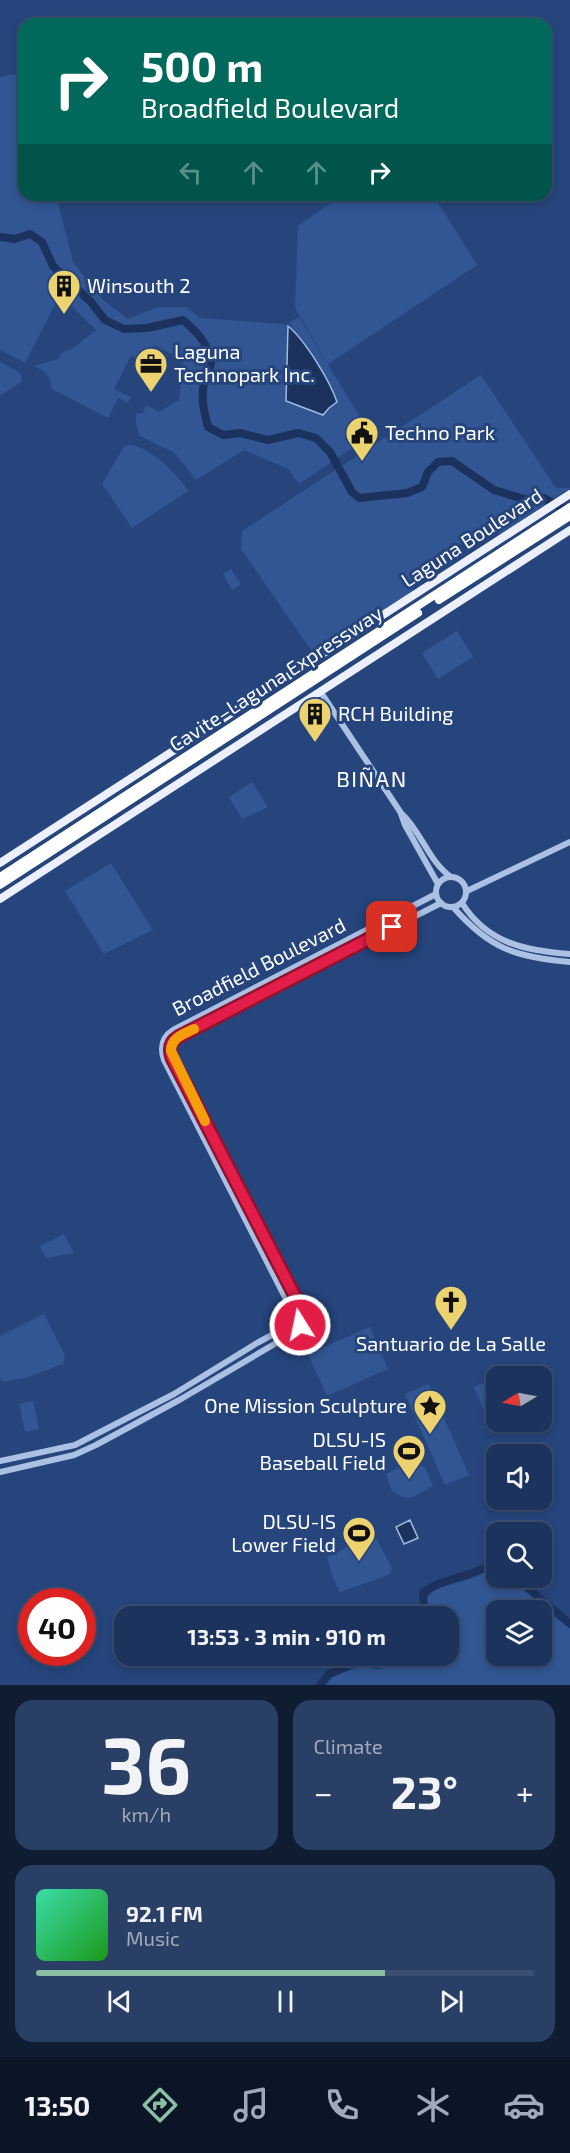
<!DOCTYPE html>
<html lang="en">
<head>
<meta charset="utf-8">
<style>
	:root { --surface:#1c345d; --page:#293f66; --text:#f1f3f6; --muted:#a0aabc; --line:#3a4f72; --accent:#8abfa5 }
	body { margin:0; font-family:"Exo 2",sans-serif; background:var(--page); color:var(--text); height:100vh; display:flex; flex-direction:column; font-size:22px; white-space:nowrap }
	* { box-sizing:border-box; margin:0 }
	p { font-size:20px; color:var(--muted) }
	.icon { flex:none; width:33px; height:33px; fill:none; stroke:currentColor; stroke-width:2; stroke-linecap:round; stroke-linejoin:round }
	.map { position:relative; height:1685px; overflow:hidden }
	.sheet { display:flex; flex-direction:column; gap:15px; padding:15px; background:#0f1d33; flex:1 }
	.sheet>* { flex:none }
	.top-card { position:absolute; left:18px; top:18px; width:534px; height:183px; border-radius:18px; box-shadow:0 3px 9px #0003,0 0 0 2px var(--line); background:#00695c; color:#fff; overflow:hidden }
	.needle { width:39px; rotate:260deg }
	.fabs { position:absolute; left:486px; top:1366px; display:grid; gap:12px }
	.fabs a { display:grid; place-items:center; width:66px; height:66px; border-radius:12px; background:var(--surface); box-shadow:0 3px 9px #0003,0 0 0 2px var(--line); font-size:30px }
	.speed { position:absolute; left:18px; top:1588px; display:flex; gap:12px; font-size:30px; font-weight:700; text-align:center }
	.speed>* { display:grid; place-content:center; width:78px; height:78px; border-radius:50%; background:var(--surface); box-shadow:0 3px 9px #0003,0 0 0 2px var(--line); line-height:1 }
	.speed .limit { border:9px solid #d22; background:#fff; color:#111 }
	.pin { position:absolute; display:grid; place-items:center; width:51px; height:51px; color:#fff; margin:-26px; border-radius:12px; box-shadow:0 3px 9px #0006 }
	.me { position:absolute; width:66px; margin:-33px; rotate:350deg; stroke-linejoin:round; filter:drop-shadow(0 0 4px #0008) }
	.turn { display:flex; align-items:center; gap:21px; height:126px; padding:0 24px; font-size:27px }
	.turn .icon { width:78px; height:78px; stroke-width:2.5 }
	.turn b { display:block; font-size:42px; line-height:51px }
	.lanes { display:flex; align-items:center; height:57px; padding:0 24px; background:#0003; justify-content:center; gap:30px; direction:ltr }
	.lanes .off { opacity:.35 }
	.big { font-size:45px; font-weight:700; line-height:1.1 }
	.sheet .card { flex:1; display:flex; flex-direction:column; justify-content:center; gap:9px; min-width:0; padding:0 21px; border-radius:18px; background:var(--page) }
	.sheet .dial { align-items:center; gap:0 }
	.dial b { font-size:78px; line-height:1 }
	.song { display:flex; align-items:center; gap:18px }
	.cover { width:72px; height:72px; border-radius:9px; background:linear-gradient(135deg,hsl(160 70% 55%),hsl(120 70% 35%)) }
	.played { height:6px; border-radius:3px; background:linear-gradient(90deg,var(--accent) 70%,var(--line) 70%) }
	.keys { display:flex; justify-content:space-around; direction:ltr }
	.heat { display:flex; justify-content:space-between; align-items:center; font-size:33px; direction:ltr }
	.sheet .tiles { flex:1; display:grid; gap:15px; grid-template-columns:1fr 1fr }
	.card:last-child { grid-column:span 2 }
	.trip { position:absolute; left:114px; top:1606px; width:345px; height:60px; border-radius:18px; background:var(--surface); box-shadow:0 3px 9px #0003,0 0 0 2px var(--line); font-weight:700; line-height:60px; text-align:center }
	.tabs { display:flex; height:96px; justify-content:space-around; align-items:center; background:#0b1525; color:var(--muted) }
	.tabs .icon { width:42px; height:42px }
	.tabs .active { color:var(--accent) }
	.tabs b { font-size:27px; color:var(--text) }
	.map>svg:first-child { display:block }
	.green { fill:#315693; fill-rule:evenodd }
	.water { fill:#1a325d; stroke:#9fbbe5; stroke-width:1.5 }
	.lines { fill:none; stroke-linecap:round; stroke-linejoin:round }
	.river { stroke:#1a325d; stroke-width:8 }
	.minor { stroke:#abc1e4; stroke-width:6 }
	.major { stroke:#ebf0fc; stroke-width:8 }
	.highway { stroke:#fff; stroke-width:8 }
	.route-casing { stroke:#92132f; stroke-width:15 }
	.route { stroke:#e11d48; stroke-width:10 }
	.slow { stroke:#f59e0b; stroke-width:10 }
	.labels { text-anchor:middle; stroke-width:6; stroke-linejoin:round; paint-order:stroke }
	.poi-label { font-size:20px; fill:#fff; stroke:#26457c; text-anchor:start }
	.street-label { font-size:20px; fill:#fff; stroke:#26457c }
	.quarter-label { font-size:22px; letter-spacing:1.5px; fill:#fff; stroke:#26457c }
</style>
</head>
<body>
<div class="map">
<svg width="570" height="1685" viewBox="0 0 570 1685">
	<rect width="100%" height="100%" fill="#26457c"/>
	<!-- green -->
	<g class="green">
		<path d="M14,74L24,75V195H56L73,262L102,299L128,319L158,307H186L200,318L283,324L288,326V347L329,408L337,402C330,381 315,361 303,342C298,336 291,330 290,322L299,317L371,435L299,484L288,469L244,450L196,480L175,453L140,436L136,424V414L143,413L146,405L159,412L179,400L183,360L154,345L145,363L131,355L114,389L131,397L128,403L118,398L108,418L52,389C50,375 46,371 33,366L58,359L61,353L73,348L96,330L61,296L56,303L25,363L0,350V77Z"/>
		<polygon points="342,195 433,195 477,265 328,364 295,308 298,226"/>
		<polygon points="0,362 17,371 22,376 21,382 0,396"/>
		<polygon points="481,375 556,488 570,488 501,533 481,532 437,558 422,571 411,592 315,656 241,549 242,531"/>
		<path d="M128,445C149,445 177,474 188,491L132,528L102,484L123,448Z"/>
		<polygon points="231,569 241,584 232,590 223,574"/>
		<polygon points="457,631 473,657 438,679 422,653"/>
		<polygon points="252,782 268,807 242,819 229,797"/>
		<polygon points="111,863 153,930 104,954 65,891"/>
		<polygon points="64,1234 74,1253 46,1258 40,1246"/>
		<polygon points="44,1314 64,1353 65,1358 63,1364 28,1377 2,1382 0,1376 0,1336"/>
		<polygon points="370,1327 388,1369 327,1396 308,1354"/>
		<polygon points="490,1381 496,1397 496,1414 487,1418 474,1387"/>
		<polygon points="429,1384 469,1475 445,1485 405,1394"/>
		<polygon points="33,1401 39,1429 25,1432 19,1404"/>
		<polygon points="413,1460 415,1460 419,1465 425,1467 433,1486 411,1498 402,1497 392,1491 386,1474"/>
		<polygon points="374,1534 392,1568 389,1575 340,1592 332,1576 327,1557"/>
		<path d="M496,1567V1578H515L570,1619V1685H325C334,1675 354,1661 368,1665L376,1656H448V1617H410L435,1589L474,1578ZM496,1611H542V1656H496Z"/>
	</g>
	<!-- water -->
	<g class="water">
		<path d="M288,326C305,340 330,381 337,402L329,408L323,415L286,401Z"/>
		<polygon points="410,1520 418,1538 404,1544 396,1527"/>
	</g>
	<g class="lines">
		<!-- river -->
		<g class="river">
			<path d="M0,237L15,239L30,234L42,242L53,266L91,302L105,320L124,329L147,328L183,320C195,330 211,346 211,363C211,368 206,375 205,380C200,395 204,412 208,427L223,435L240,433L268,440L298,433L316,438L330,452L352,492L359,498L407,493L422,487L428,472L438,462L452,461L494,490L524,499L544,498L569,512"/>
			<polyline points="516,1578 570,1624"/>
			<path d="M426,1617L424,1608L423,1593C443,1577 470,1578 491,1564L496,1566"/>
			<polyline points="320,1685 329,1674 361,1661 377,1665 431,1656"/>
		</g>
		<!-- minor -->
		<g class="minor">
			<path d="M320,691L401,813C421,831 429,862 451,877"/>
			<polyline points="401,814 405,825 438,884"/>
			<circle cx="451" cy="892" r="15"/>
			<polyline points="467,891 570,842"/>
			<path d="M462,903C487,943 526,951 570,954"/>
			<path d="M453,907C490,949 515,957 570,962"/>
			<path d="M0,1461L75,1445L174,1394L257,1343L285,1328L292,1320L291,1309L164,1060C160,1048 162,1037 173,1030L436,894"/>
			<path d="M0,1472L74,1455L96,1445L181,1399L295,1332L302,1318L300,1306L174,1061C170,1052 168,1044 178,1037L441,903"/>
		</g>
		<!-- major -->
		<g class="major">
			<polyline points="0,863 570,494"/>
			<polyline points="0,899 570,530"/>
		</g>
		<!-- highway -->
		<g class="highway">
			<polyline points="439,600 570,516"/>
			<polyline points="0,877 570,507"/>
			<polyline points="0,885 418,613"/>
		</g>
	</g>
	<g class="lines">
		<defs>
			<path id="route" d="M300,1325L302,1314L300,1306L172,1058C169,1049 170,1042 178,1037L392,927"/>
		</defs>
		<!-- route casing -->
		<use href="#route" class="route-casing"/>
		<!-- route -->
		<use href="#route" class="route"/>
		<!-- slow -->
		<path class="slow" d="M194,1029C183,1034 171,1038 171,1051L205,1121"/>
	</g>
	<!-- icons -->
	<defs>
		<symbol id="building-pin" viewBox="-11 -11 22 30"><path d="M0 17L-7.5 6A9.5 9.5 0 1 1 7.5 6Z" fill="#edd270" stroke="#26457c"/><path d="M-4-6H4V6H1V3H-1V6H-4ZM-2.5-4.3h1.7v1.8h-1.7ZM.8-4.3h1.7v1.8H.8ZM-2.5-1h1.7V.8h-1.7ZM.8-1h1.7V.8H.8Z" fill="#111"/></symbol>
		<symbol id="office-pin" viewBox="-11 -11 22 30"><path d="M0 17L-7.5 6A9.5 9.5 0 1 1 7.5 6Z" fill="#edd270" stroke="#26457c"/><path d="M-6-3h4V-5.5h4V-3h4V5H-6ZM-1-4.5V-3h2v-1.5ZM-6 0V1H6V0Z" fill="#111"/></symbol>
		<symbol id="civic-pin" viewBox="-11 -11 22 30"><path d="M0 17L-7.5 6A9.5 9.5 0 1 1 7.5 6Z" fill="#edd270" stroke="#26457c"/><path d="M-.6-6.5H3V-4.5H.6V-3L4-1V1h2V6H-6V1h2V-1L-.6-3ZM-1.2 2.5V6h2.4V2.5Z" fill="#111"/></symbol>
		<symbol id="church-pin" viewBox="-11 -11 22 30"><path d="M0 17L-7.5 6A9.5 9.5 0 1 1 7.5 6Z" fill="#edd270" stroke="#26457c"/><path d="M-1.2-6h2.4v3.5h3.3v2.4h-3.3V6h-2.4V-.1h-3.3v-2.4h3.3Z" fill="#111"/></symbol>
		<symbol id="sight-pin" viewBox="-11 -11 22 30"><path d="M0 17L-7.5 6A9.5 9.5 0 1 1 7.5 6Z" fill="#edd270" stroke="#26457c"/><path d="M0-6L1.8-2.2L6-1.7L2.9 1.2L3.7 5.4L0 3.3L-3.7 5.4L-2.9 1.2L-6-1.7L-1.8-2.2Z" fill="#111"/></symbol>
		<symbol id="stadium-pin" viewBox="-11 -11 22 30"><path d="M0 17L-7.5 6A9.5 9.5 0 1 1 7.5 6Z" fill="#edd270" stroke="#26457c"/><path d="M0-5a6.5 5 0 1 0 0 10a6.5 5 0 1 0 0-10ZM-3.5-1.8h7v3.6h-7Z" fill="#111"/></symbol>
	</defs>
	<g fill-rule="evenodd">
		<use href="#building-pin" x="45" y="267" width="38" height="52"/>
		<use href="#office-pin" x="132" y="345" width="38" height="52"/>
		<use href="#civic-pin" x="343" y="414" width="38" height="52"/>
		<use href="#building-pin" x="296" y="695" width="38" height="52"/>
		<use href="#church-pin" x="432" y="1283" width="38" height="52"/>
		<use href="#sight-pin" x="411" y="1387" width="38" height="52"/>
		<use href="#stadium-pin" x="390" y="1432" width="38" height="52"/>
		<use href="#stadium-pin" x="340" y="1514" width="38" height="52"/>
	</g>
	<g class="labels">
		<!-- poi labels -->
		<g class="poi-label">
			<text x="87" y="293">Winsouth 2</text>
			<text x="174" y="359">Laguna<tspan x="174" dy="23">Technopark Inc.</tspan></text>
			<text x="385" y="440">Techno Park</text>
			<text x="338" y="721">RCH Building</text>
			<text x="451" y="1351" text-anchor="middle">Santuario de La Salle</text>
			<text x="407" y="1413" text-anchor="end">One Mission Sculpture</text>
			<text x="386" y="1447" text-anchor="end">DLSU-IS<tspan x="386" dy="23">Baseball Field</tspan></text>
			<text x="336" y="1529" text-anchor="end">DLSU-IS<tspan x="336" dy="23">Lower Field</tspan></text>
		</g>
		<!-- street labels -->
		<g class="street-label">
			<text transform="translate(472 538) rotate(-33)" y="7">Laguna Boulevard</text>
			<text transform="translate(276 679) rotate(-33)" y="7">Cavite–Laguna Expressway</text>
			<text transform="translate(259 967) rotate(-27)" y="7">Broadfield Boulevard</text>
		</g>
		<!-- quarter labels -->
		<g class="quarter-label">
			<text x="372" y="787">BIÑAN</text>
		</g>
	</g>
</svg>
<div class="fabs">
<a><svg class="needle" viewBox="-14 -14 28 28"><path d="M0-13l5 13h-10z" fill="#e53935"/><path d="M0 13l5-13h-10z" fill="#a0aabc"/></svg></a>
<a><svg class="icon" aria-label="sound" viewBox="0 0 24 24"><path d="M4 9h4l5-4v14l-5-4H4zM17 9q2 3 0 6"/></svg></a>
<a><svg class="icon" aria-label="search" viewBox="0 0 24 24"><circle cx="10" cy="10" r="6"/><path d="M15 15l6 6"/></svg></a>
<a><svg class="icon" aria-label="layers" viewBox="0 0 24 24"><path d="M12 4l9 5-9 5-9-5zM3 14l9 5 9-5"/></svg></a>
</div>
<div class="speed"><div class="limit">40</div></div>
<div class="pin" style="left:392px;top:927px;background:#d93025"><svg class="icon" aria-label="arrive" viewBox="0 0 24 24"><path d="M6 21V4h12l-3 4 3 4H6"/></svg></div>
<svg class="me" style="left:300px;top:1325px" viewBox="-20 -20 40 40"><circle r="17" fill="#e11d48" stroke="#fff" stroke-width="3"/><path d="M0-11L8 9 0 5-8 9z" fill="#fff"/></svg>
<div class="trip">13:53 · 3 min · 910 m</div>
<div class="top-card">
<div class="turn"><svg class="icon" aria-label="right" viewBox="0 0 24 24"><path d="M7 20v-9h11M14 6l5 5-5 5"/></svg><div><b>500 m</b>Broadfield Boulevard</div></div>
<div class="lanes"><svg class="icon off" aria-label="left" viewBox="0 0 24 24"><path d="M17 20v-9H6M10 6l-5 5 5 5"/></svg><svg class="icon off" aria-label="ahead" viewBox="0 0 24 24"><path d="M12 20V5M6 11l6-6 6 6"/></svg><svg class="icon off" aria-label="ahead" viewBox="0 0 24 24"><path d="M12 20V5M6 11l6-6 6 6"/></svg><svg class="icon" aria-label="right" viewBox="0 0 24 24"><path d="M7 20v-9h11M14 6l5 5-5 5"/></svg></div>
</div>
</div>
<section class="sheet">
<div class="tiles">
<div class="card dial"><b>36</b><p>km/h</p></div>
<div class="card"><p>Climate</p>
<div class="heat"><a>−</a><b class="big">23°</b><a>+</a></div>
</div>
<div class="card">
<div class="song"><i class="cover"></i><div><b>92.1 FM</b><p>Music</p></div></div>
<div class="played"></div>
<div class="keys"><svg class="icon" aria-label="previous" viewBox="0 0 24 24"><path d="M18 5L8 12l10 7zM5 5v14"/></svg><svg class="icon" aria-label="pause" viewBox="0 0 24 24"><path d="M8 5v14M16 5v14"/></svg><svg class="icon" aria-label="next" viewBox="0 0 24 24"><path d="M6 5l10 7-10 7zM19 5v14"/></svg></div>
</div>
</div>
</section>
<nav class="tabs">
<b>13:50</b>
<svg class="icon active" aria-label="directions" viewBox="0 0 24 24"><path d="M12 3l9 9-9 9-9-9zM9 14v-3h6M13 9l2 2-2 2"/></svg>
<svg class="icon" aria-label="music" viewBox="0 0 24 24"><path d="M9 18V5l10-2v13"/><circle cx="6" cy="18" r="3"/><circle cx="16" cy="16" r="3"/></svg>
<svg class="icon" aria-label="phone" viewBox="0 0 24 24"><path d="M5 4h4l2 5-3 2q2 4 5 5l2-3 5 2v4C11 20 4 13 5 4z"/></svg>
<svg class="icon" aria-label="climate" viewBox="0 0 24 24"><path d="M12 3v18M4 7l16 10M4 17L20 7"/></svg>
<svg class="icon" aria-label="car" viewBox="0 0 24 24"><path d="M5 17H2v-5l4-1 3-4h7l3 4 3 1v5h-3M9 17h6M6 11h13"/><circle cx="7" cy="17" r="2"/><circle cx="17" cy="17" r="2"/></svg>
</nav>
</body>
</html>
